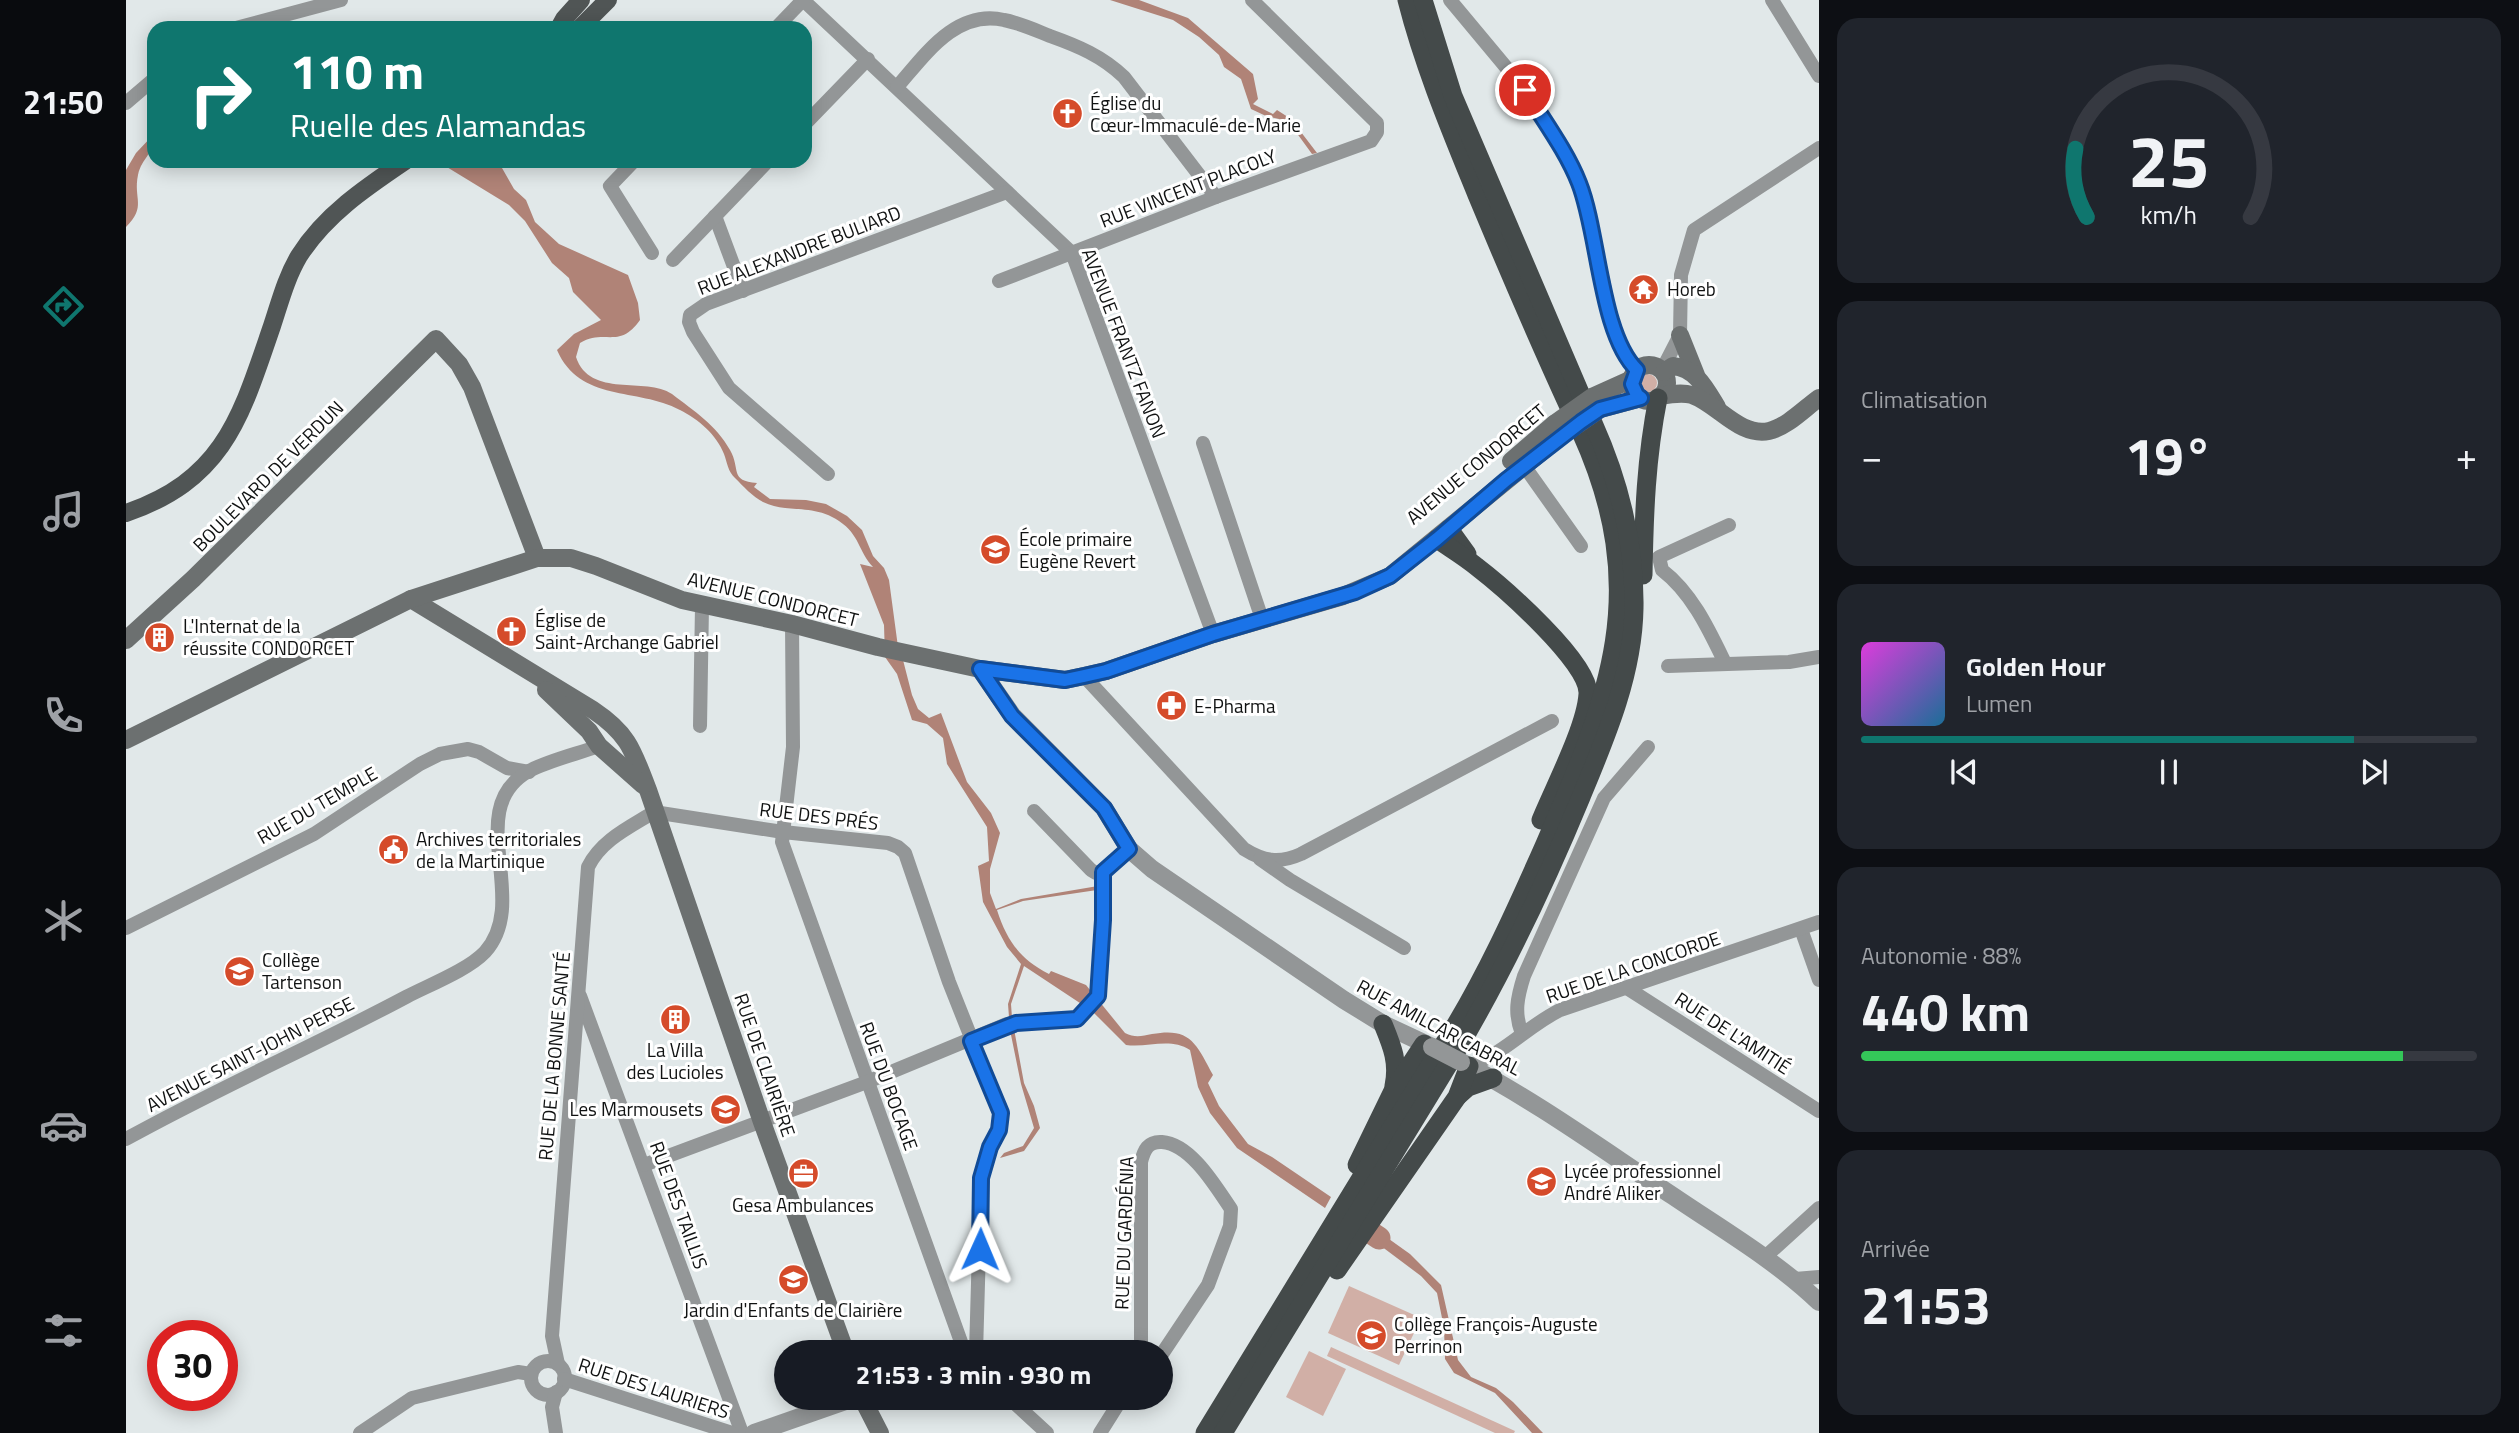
<!DOCTYPE html>
<html lang="fr">
<head>
<meta charset="utf-8">
<style>
	:root { --surface:#171b24; --page:#20242c; --text:#f1f3f6; --muted:#9ea1a6; --line:#363941; --accent:#0f766e }
	body { margin:0; font-family:"Titillium Web",sans-serif; background:var(--page); color:var(--text); height:100vh; display:flex; flex-direction:column; font-size:26px; white-space:nowrap }
	* { box-sizing:border-box; margin:0 }
	p { font-size:23px; color:var(--muted) }
	.icon { flex:none; width:38px; height:38px; fill:none; stroke:currentColor; stroke-width:2; stroke-linecap:round; stroke-linejoin:round }
	.map { position:relative; flex:1; overflow:hidden }
	.panel { display:flex; flex-direction:column; gap:18px; padding:18px; background:#0d0f14; width:700px }
	.panel>* { flex:none }
	.hud { position:absolute; left:21px; top:21px; width:665px; height:147px; border-radius:21px; box-shadow:0 4px 18px #0003; background:#0f766e; color:#fff; overflow:hidden }
	.speed { position:absolute; left:21px; top:1320px; display:flex; gap:14px; font-size:35px; font-weight:700; text-align:center }
	.speed>* { display:grid; place-content:center; width:91px; height:91px; border-radius:50%; background:var(--surface); box-shadow:0 4px 18px #0003; line-height:1 }
	.speed .limit { border:10px solid #d22; background:#fff; color:#111 }
	.pin { position:absolute; display:grid; place-items:center; width:60px; height:60px; color:#fff; margin:-30px; border:4px solid #fff; border-radius:50%; box-shadow:0 2px 7px #0007 }
	.me { position:absolute; width:77px; margin:-38px; rotate:1deg; stroke-linejoin:round; filter:drop-shadow(0 0 5px #0008) }
	.turn { display:flex; align-items:center; gap:24px; height:147px; padding:0 28px; font-size:32px }
	.turn .icon { width:91px; height:91px; stroke-width:2.5 }
	.turn b { display:block; font-size:49px; line-height:60px }
	.big { font-size:52px; font-weight:700; line-height:1.1 }
	.panel .widget { flex:1; display:flex; flex-direction:column; justify-content:center; gap:10px; min-width:0; padding:0 24px; border-radius:21px; background:var(--page) }
	.panel .dial { align-items:center; gap:0 }
	.dial svg { height:182px; overflow:visible; fill:none; stroke:var(--line); stroke-width:7; stroke-linecap:round; text-anchor:middle }
	.dial text { fill:var(--text); stroke:none }
	.song { display:flex; align-items:center; gap:21px }
	.cover { width:84px; height:84px; border-radius:10px; background:linear-gradient(135deg,hsl(300 70% 55%),hsl(200 70% 35%)) }
	.played { height:7px; border-radius:4px; background:linear-gradient(90deg,var(--accent) 80%,var(--line) 80%) }
	.keys { display:flex; justify-content:space-around; direction:ltr }
	.heat { display:flex; justify-content:space-between; align-items:center; font-size:38px; direction:ltr }
	.charge { height:10px; border-radius:5px; background:linear-gradient(90deg,#34c759 88%,var(--line) 0) }
	.trip { position:absolute; left:648px; top:1340px; width:399px; height:70px; border-radius:35px; background:var(--surface); box-shadow:0 4px 18px #0003; font-weight:700; line-height:70px; text-align:center }
	main { display:flex; flex:1; min-height:0 }
	.tabs { display:flex; flex-direction:column; width:126px; justify-content:space-around; align-items:center; background:#090b0e; color:var(--muted) }
	.tabs .icon { width:49px; height:49px }
	.tabs .on { color:var(--accent) }
	.tabs b { font-size:32px; color:var(--text) }
	.map>svg:first-child { display:block }
	.green { fill:#d1afa6 }
	.water { fill:#b08377 }
	.lines { fill:none; stroke-linecap:round; stroke-linejoin:round }
	.river { stroke:#b08377; stroke-width:23 }
	.minor { stroke:#939697; stroke-width:14 }
	.tertiary { stroke:#939697; stroke-width:18 }
	.secondary { stroke:#6c7070; stroke-width:18 }
	.primary { stroke:#505555; stroke-width:18 }
	.trunk { stroke:#444a4a; stroke-width:19 }
	.tertiary-bridge { stroke:#939697; stroke-width:18 }
	.secondary-bridge { stroke:#6c7070; stroke-width:18 }
	.route-casing { stroke:#114b97; stroke-width:18 }
	.route { stroke:#1a73e8; stroke-width:12 }
	.labels { text-anchor:middle; stroke-width:6; stroke-linejoin:round; paint-order:stroke }
	.poi-label { font-size:19px; fill:#101212; stroke:#fff; text-anchor:start }
	.street-label { font-size:19px; fill:#101212; stroke:#fff }
</style>
</head>
<body>
<main>
<nav class="tabs">
<b>21:50</b>
<svg class="icon on" aria-label="directions" viewBox="0 0 24 24"><path d="M12 3l9 9-9 9-9-9zM9 14v-3h6M13 9l2 2-2 2"/></svg>
<svg class="icon" aria-label="music" viewBox="0 0 24 24"><path d="M9 18V5l10-2v13"/><circle cx="6" cy="18" r="3"/><circle cx="16" cy="16" r="3"/></svg>
<svg class="icon" aria-label="phone" viewBox="0 0 24 24"><path d="M5 4h4l2 5-3 2q2 4 5 5l2-3 5 2v4C11 20 4 13 5 4z"/></svg>
<svg class="icon" aria-label="climate" viewBox="0 0 24 24"><path d="M12 3v18M4 7l16 10M4 17L20 7"/></svg>
<svg class="icon" aria-label="car" viewBox="0 0 24 24"><path d="M5 17H2v-5l4-1 3-4h7l3 4 3 1v5h-3M9 17h6M6 11h13"/><circle cx="7" cy="17" r="2"/><circle cx="17" cy="17" r="2"/></svg>
<svg class="icon" aria-label="filters" viewBox="0 0 24 24"><path d="M4 7h16M4 17h16"/><circle cx="9" cy="7" r="2"/><circle cx="15" cy="17" r="2"/></svg>
</nav>
<div class="map">
<svg width="1693" height="1433" viewBox="0 0 1693 1433">
	<rect width="100%" height="100%" fill="#e1e8e9"/>
	<!-- green -->
	<g class="green">
		<circle cx="1522" cy="383" r="9"/>
		<polygon points="1223,1286 1295,1318 1273,1365 1202,1333"/>
		<polygon points="1205,1347 1389,1431 1388,1433 1369,1433 1201,1356"/>
		<polygon points="1183,1351 1220,1369 1197,1416 1160,1397"/>
	</g>
	<!-- water -->
	<g class="water">
		<polygon points="984,0 1013,0 1062,18 1127,74 1132,99 1127,104 1147,114 1151,110 1165,119 1191,153 1186,154 1162,121 1140,116 1125,109 1115,79 1098,67 1093,55 1073,37 1047,20"/>
		<path d="M28,134C28,155 16,157 12,175C7,199 21,206 0,227V170L10,153Z"/>
		<path d="M311,161H372L388,189L400,200L409,222L433,244L502,275L512,303L514,320C493,350 479,328 454,343L450,357C464,399 520,376 546,394C568,411 590,425 604,450C615,469 603,481 631,483L628,487L644,499L680,500L700,504L721,516L736,530L747,556L758,568L763,580L772,647L777,660L786,695L792,709L803,718L815,713L841,782L865,813L874,833L864,869V893L870,909L895,899L972,886L971,890L897,901L871,910C881,941 894,959 923,974L925,971L960,985L999,1033C1009,1038 1016,1036 1026,1034C1064,1027 1070,1043 1087,1075L1082,1083L1093,1106L1122,1144L1146,1157L1205,1197L1199,1208L1111,1148L1084,1113L1072,1087L1064,1050C1044,1037 1022,1048 1000,1045L966,1011L898,966L885,1004L886,1018L898,1083L908,1106L914,1128L898,1151L874,1158L878,1153L897,1146L908,1128L895,1084L884,1030L882,1004L895,964L881,947L857,902L852,866L863,861L861,827L821,764L817,738L801,724L786,720L771,674L759,657L758,625L734,564L747,567C732,551 734,535 713,521C687,503 661,514 637,502C627,497 617,486 609,478C602,472 601,462 598,454C591,435 572,419 554,410C511,387 454,403 431,350L448,334L475,320L447,292L443,278L426,263L399,221L383,205Z"/>
		<polygon points="1256,1234 1284,1254 1315,1285 1332,1360 1345,1377 1370,1388 1387,1402 1417,1433 1406,1433 1369,1393 1328,1373 1319,1359 1318,1328 1311,1293 1295,1276 1251,1243"/>
	</g>
	<g class="lines">
		<!-- river -->
		<polyline class="river" points="1244,1232 1253,1238"/>
		<!-- minor -->
		<g class="minor">
			<polyline points="677,0 946,253 1087,634"/>
			<path d="M1324,0L1399,90L1447,169C1464,205 1469,246 1478,285C1484,315 1488,348 1511,370"/>
			<polyline points="1646,0 1693,76"/>
			<polyline points="110,28 215,0"/>
			<polyline points="650,28 677,0"/>
			<path d="M771,87C799,55 830,9 878,20C894,23 909,30 924,36C952,46 976,56 998,77L1090,197"/>
			<polyline points="0,103 28,79"/>
			<polyline points="679,124 742,59"/>
			<polyline points="508,161 484,186 526,253"/>
			<polyline points="589,216 617,291"/>
			<polyline points="547,260 642,161"/>
			<polyline points="873,281 1090,197 1245,141 1251,132 1251,123 1126,0"/>
			<polyline points="1536,370 1554,335 1555,275 1568,230 1693,148"/>
			<polyline points="1077,443 1136,619"/>
			<polyline points="1394,460 1455,546"/>
			<polyline points="702,474 603,388 567,332 563,322 564,315 580,304 881,192"/>
			<polyline points="666,624 667,747 656,842 839,1353"/>
			<path d="M1599,663C1583,630 1566,593 1536,570L1533,557L1603,525"/>
			<polyline points="1542,666 1663,662 1693,657"/>
			<path d="M958,676L1118,849C1137,861 1153,864 1175,854L1426,721"/>
			<polyline points="574,726 576,606"/>
			<polyline points="908,811 965,870 970,873 977,872"/>
			<polyline points="1134,859 1164,880 1278,948"/>
			<polyline points="0,928 188,834 294,764 314,754 342,749 353,752 381,768 403,772"/>
			<polyline points="1675,929 1693,980"/>
			<polyline points="1501,988 1693,1111"/>
			<polyline points="454,996 616,1433"/>
			<path d="M1396,1034C1388,1013 1391,998 1398,976L1478,798L1522,747"/>
			<path d="M1343,1066C1380,1053 1400,1027 1434,1010L1693,922"/>
			<path d="M0,1139C92,1088 188,1046 280,997C303,985 342,970 359,952C406,900 335,809 403,771C424,760 451,754 473,746"/>
			<polyline points="518,1165 741,1082 881,1024 927,1019 951,1019 972,996 977,920 977,872 1003,849"/>
			<polyline points="1639,1257 1693,1208"/>
			<polyline points="1669,1279 1693,1277"/>
			<path d="M1015,1353V1162C1018,1150 1022,1141 1036,1142C1065,1144 1090,1187 1105,1209L1104,1226L1082,1285L1034,1357"/>
			<circle cx="422" cy="1378" r="17"/>
			<path d="M432,1364L426,1336L462,867C475,840 504,827 528,812L657,832L762,843L772,847L779,853L823,982L875,1113L873,1130L864,1147L855,1178L850,1353"/>
			<polyline points="438,1379 606,1433"/>
			<polyline points="430,1392 426,1407 430,1433"/>
			<polyline points="883,1398 921,1433"/>
			<polyline points="234,1433 286,1398 392,1372 405,1374"/>
			<polyline points="974,1433 996,1398"/>
		</g>
		<!-- tertiary -->
		<g class="tertiary">
			<polyline points="854,669 886,715 978,808 1003,849 1026,869 1218,1000 1257,1024 1306,1047"/>
			<path d="M1335,1062C1410,1101 1477,1150 1547,1196C1597,1230 1649,1260 1693,1302"/>
			<polyline points="628,1433 728,1398"/>
		</g>
		<!-- secondary -->
		<g class="secondary">
			<polyline points="1554,335 1570,375"/>
			<circle cx="1523" cy="383" r="18"/>
			<path d="M1538,372L1547,366C1570,368 1580,389 1591,407"/>
			<path d="M1534,396C1545,394 1556,392 1566,395C1592,404 1613,437 1643,431C1661,427 1679,408 1693,398"/>
			<polyline points="1466,397 1506,379"/>
			<polyline points="1474,409 1515,398"/>
			<polyline points="1385,461 1428,424"/>
			<path d="M285,599L467,710C503,734 507,751 522,790L636,1122L720,1353"/>
			<polyline points="0,640 67,579 310,339 333,364 346,387 411,558"/>
			<polyline points="420,690 463,731 473,746 517,785"/>
			<polyline points="0,740 285,599 411,558 445,558 470,566 556,600 666,624 752,647 854,669 939,680 958,676 980,671 1087,634 1217,596 1264,576 1435,436"/>
			<polyline points="736,1398 754,1433"/>
		</g>
		<!-- primary -->
		<g class="primary">
			<polyline points="433,28 438,19 455,0"/>
			<polyline points="454,28 482,0"/>
			<path d="M0,513C99,479 115,416 146,326C154,302 160,278 173,256C199,215 239,188 279,161"/>
		</g>
		<!-- trunk -->
		<g class="trunk">
			<path d="M1281,0C1298,67 1325,131 1351,195C1381,267 1412,339 1444,409"/>
			<polyline points="1297,0 1327,96 1457,400"/>
			<polyline points="1323,529 1341,554"/>
			<path d="M1311,539C1324,548 1339,557 1351,567C1377,587 1464,663 1462,694C1460,727 1428,788 1415,820"/>
			<path d="M1517,575C1518,514 1520,458 1532,398"/>
			<path d="M1257,1024C1266,1046 1273,1062 1268,1086"/>
			<path d="M1318,1044C1358,981 1389,912 1419,844C1484,695 1527,591 1455,432"/>
			<path d="M1331,1050C1379,969 1419,884 1455,797C1480,737 1507,674 1508,608C1509,544 1493,481 1467,423"/>
			<polyline points="1332,1096 1342,1087 1367,1078"/>
			<polyline points="1231,1165 1267,1091 1298,1044"/>
			<polyline points="1211,1270 1331,1097 1343,1066"/>
			<polyline points="1079,1433 1308,1059"/>
			<polyline points="1097,1433 1322,1065"/>
		</g>
		<!-- tertiary-bridge -->
		<polyline class="tertiary-bridge" points="1306,1047 1335,1062"/>
		<!-- secondary-bridge -->
		<g class="secondary-bridge">
			<polyline points="1428,424 1466,397"/>
			<polyline points="1435,436 1474,409"/>
		</g>
	</g>
	<g class="lines">
		<defs>
			<path id="route" d="M854,1249L855,1178L864,1147L873,1130L875,1113L845,1041L890,1023L951,1019L972,996L977,920V872L1003,849L978,808L886,716L854,669L939,680L958,676L980,671L1087,634L1229,592L1264,576L1311,539L1380,480L1455,422L1474,409L1515,398L1511,395L1506,384L1511,370C1474,334 1473,233 1453,183C1440,150 1417,120 1399,90"/>
		</defs>
		<!-- route casing -->
		<use href="#route" class="route-casing"/>
		<!-- route -->
		<use href="#route" class="route"/>
	</g>
	<!-- icons -->
	<defs>
		<symbol id="church-disc" viewBox="-11 -11 22 22"><circle r="9.5" fill="#d54b2a" stroke="#fff"/><path d="M-1.2-6h2.4v3.5h3.3v2.4h-3.3V6h-2.4V-.1h-3.3v-2.4h3.3Z" fill="#fff"/></symbol>
		<symbol id="temple-disc" viewBox="-11 -11 22 22"><circle r="9.5" fill="#d54b2a" stroke="#fff"/><path d="M0-6L5-2H3V0L6.5 2.5H4V6H1.5V3h-3V6H-4V2.5H-6.5L-3 0V-2H-5Z" fill="#fff"/></symbol>
		<symbol id="school-disc" viewBox="-11 -11 22 22"><circle r="9.5" fill="#d54b2a" stroke="#fff"/><path d="M0-5L7-2L0 1L-7-2ZM-4 1L0 2.5L4 1V4Q0 6-4 4Z" fill="#fff"/></symbol>
		<symbol id="building-disc" viewBox="-11 -11 22 22"><circle r="9.5" fill="#d54b2a" stroke="#fff"/><path d="M-4-6H4V6H1V3H-1V6H-4ZM-2.5-4.3h1.7v1.8h-1.7ZM.8-4.3h1.7v1.8H.8ZM-2.5-1h1.7V.8h-1.7ZM.8-1h1.7V.8H.8Z" fill="#fff"/></symbol>
		<symbol id="pharmacy-disc" viewBox="-11 -11 22 22"><circle r="9.5" fill="#d54b2a" stroke="#fff"/><path d="M-2-6h4v4h4v4h-4v4h-4v-4h-4v-4h4Z" fill="#fff"/></symbol>
		<symbol id="civic-disc" viewBox="-11 -11 22 22"><circle r="9.5" fill="#d54b2a" stroke="#fff"/><path d="M-.6-6.5H3V-4.5H.6V-3L4-1V1h2V6H-6V1h2V-1L-.6-3ZM-1.2 2.5V6h2.4V2.5Z" fill="#fff"/></symbol>
		<symbol id="office-disc" viewBox="-11 -11 22 22"><circle r="9.5" fill="#d54b2a" stroke="#fff"/><path d="M-6-3h4V-5.5h4V-3h4V5H-6ZM-1-4.5V-3h2v-1.5ZM-6 0V1H6V0Z" fill="#fff"/></symbol>
	</defs>
	<g fill-rule="evenodd">
		<use href="#church-disc" x="924" y="96" width="35" height="35"/>
		<use href="#temple-disc" x="1500" y="272" width="35" height="35"/>
		<use href="#school-disc" x="852" y="532" width="35" height="35"/>
		<use href="#church-disc" x="368" y="614" width="35" height="35"/>
		<use href="#building-disc" x="16" y="620" width="35" height="35"/>
		<use href="#pharmacy-disc" x="1028" y="688" width="35" height="35"/>
		<use href="#civic-disc" x="250" y="832" width="35" height="35"/>
		<use href="#school-disc" x="96" y="954" width="35" height="35"/>
		<use href="#building-disc" x="532" y="1002" width="35" height="35"/>
		<use href="#school-disc" x="582" y="1092" width="35" height="35"/>
		<use href="#office-disc" x="660" y="1156" width="35" height="35"/>
		<use href="#school-disc" x="1398" y="1164" width="35" height="35"/>
		<use href="#school-disc" x="650" y="1262" width="35" height="35"/>
		<use href="#school-disc" x="1228" y="1318" width="35" height="35"/>
	</g>
	<g class="labels">
		<!-- poi labels -->
		<g class="poi-label">
			<text x="964" y="110">Église du<tspan x="964" dy="22">Cœur-Immaculé-de-Marie</tspan></text>
			<text x="1541" y="296">Horeb</text>
			<text x="893" y="546">École primaire<tspan x="893" dy="22">Eugène Revert</tspan></text>
			<text x="409" y="627">Église de<tspan x="409" dy="22">Saint-Archange Gabriel</tspan></text>
			<text x="57" y="633">L'Internat de la<tspan x="57" dy="22">réussite CONDORCET</tspan></text>
			<text x="1068" y="713">E-Pharma</text>
			<text x="290" y="846">Archives territoriales<tspan x="290" dy="22">de la Martinique</tspan></text>
			<text x="136" y="967">Collège<tspan x="136" dy="22">Tartenson</tspan></text>
			<text x="549" y="1057" text-anchor="middle">La Villa<tspan x="549" dy="22">des Lucioles</tspan></text>
			<text x="577" y="1116" text-anchor="end">Les Marmousets</text>
			<text x="1438" y="1178">Lycée professionnel<tspan x="1438" dy="22">André Aliker</tspan></text>
			<text x="677" y="1212" text-anchor="middle">Gesa Ambulances</text>
			<text x="667" y="1317" text-anchor="middle">Jardin d'Enfants de Clairière</text>
			<text x="1268" y="1331">Collège François-Auguste<tspan x="1268" dy="22">Perrinon</tspan></text>
		</g>
		<!-- street labels -->
		<g class="street-label">
			<text transform="translate(1062 188) rotate(-21)" y="7">RUE VINCENT PLACOLY</text>
			<text transform="translate(673 250) rotate(-21)" y="7">RUE ALEXANDRE BULIARD</text>
			<text transform="translate(998 343) rotate(69)" y="7">AVENUE FRANTZ FANON</text>
			<text transform="translate(1350 464) rotate(-40)" y="7">AVENUE CONDORCET</text>
			<text transform="translate(142 476) rotate(-45)" y="7">BOULEVARD DE VERDUN</text>
			<text transform="translate(647 599) rotate(14)" y="7">AVENUE CONDORCET</text>
			<text transform="translate(191 805) rotate(-30)" y="7">RUE DU TEMPLE</text>
			<text transform="translate(693 816) rotate(7)" y="7">RUE DES PRÉS</text>
			<text transform="translate(1507 967) rotate(-19)" y="7">RUE DE LA CONCORDE</text>
			<text transform="translate(1313 1027) rotate(28)" y="7">RUE AMILCAR CABRAL</text>
			<text transform="translate(1607 1033) rotate(33)" y="7">RUE DE L'AMITIÉ</text>
			<text transform="translate(124 1054) rotate(-27)" y="7">AVENUE SAINT-JOHN PERSE</text>
			<text transform="translate(428 1056) rotate(-85)" y="7">RUE DE LA BONNE SANTÉ</text>
			<text transform="translate(639 1065) rotate(71)" y="7">RUE DE CLAIRIÈRE</text>
			<text transform="translate(763 1086) rotate(70)" y="7">RUE DU BOCAGE</text>
			<text transform="translate(553 1205) rotate(70)" y="7">RUE DES TAILLIS</text>
			<text transform="translate(998 1233) rotate(-88)" y="7">RUE DU GARDÉNIA</text>
			<text transform="translate(528 1388) rotate(18)" y="7">RUE DES LAURIERS</text>
		</g>
	</g>
</svg>
<div class="speed"><div class="limit">30</div></div>
<div class="pin" style="left:1399px;top:90px;background:#d93025"><svg class="icon" aria-label="arrive" viewBox="0 0 24 24"><path d="M6 21V4h12l-3 4 3 4H6"/></svg></div>
<svg class="me" style="left:854px;top:1249px" viewBox="-20 -20 40 40"><path d="M0-17L14 15 0 8-14 15z" fill="#1a73e8" stroke="#fff" stroke-width="4"/></svg>
<div class="trip">21:53 · 3 min · 930 m</div>
<div class="hud">
<div class="turn"><svg class="icon" aria-label="right" viewBox="0 0 24 24"><path d="M7 20v-9h11M14 6l5 5-5 5"/></svg><div><b>110 m</b>Ruelle des Alamandas</div></div>
</div>
</div>
<section class="panel">
<div class="widget dial"><svg viewBox="0 0 100 80">
<path d="M14 69A42 42 0 1 1 86 69"/>
<path d="M14 69A42 42 0 0 1 9 39" stroke="#0f766e"/>
<text x="50" y="56" font-size="32" font-weight="700">25</text>
<text x="50" y="72" font-size="11">km/h</text>
</svg></div>
<div class="widget"><p>Climatisation</p>
<div class="heat"><a>−</a><b class="big">19°</b><a>+</a></div>
</div>
<div class="widget">
<div class="song"><i class="cover"></i><div><b>Golden Hour</b><p>Lumen</p></div></div>
<div class="played"></div>
<div class="keys"><svg class="icon" aria-label="previous" viewBox="0 0 24 24"><path d="M18 5L8 12l10 7zM5 5v14"/></svg><svg class="icon" aria-label="pause" viewBox="0 0 24 24"><path d="M8 5v14M16 5v14"/></svg><svg class="icon" aria-label="next" viewBox="0 0 24 24"><path d="M6 5l10 7-10 7zM19 5v14"/></svg></div>
</div>
<div class="widget"><p>Autonomie · 88%</p><b class="big">440 km</b><div class="charge"></div></div>
<div class="widget"><p>Arrivée</p><b class="big">21:53</b></div>
</section>
</main>
</body>
</html>
